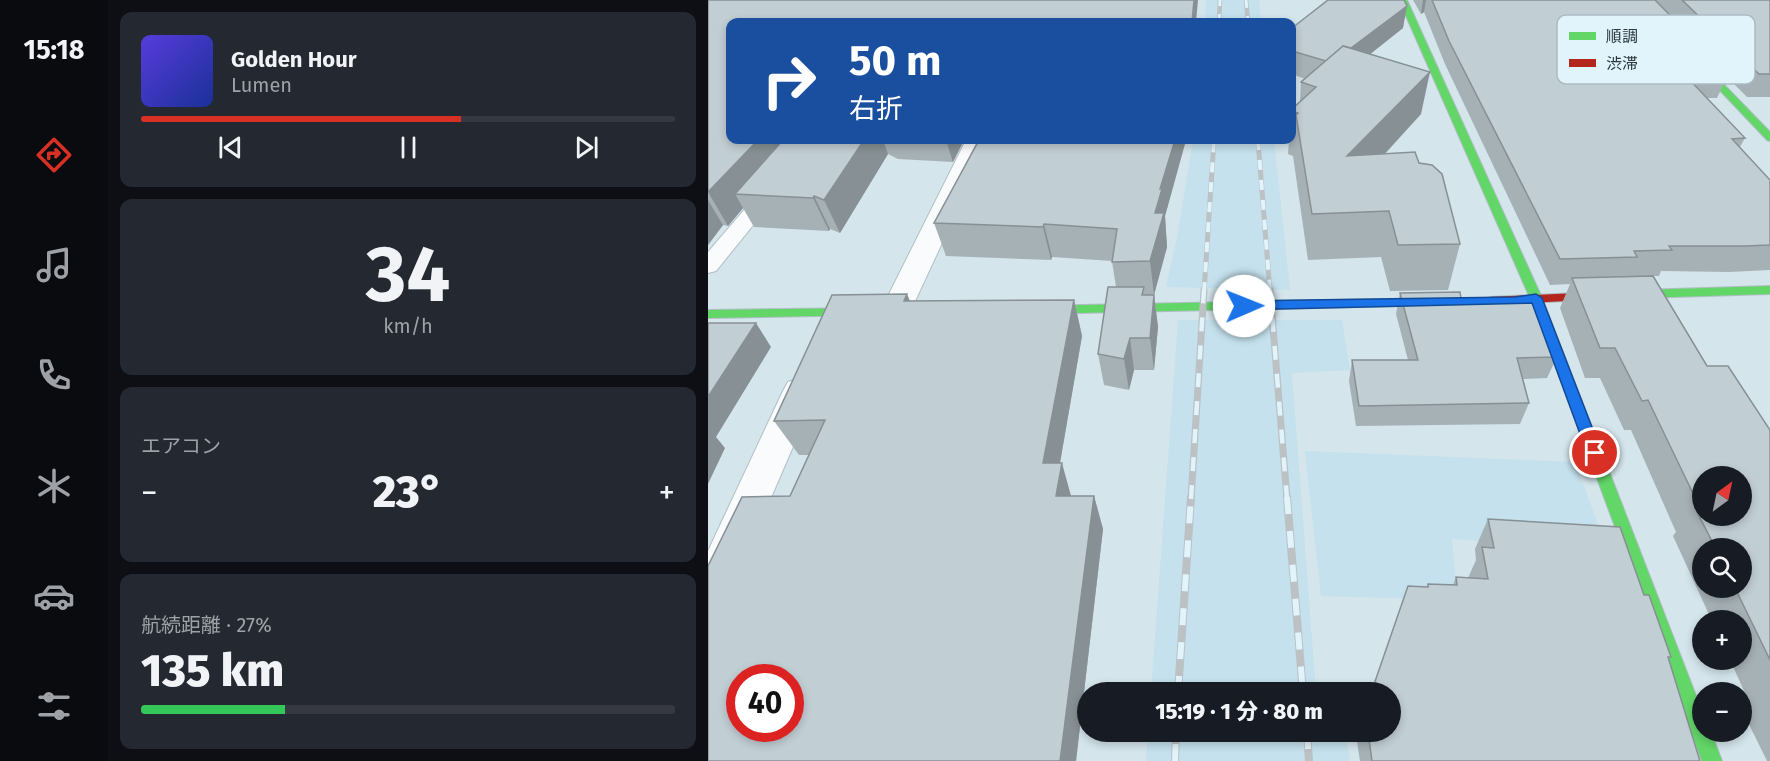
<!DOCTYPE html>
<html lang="ja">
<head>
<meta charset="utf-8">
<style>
	:root { --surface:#171b24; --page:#242831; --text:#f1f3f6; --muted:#9ea1a6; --line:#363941; --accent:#d93025 }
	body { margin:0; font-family:"Fira Sans","Noto Sans JP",sans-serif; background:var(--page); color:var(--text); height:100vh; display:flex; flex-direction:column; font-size:22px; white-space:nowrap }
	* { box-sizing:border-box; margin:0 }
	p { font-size:20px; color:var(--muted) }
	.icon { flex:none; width:33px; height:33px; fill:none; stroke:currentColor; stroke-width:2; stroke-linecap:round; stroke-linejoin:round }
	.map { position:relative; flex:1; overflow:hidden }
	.side { display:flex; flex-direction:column; gap:12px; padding:12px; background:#0d0f14; width:600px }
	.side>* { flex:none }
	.top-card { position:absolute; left:18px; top:18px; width:570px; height:126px; border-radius:12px; box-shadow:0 3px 9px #0003; background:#1a4fa0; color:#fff; overflow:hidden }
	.needle { width:39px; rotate:33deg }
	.tools { position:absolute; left:984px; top:466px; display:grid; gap:12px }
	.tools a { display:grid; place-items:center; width:60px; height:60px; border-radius:50%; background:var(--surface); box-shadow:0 3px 9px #0003; font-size:30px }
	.speed { position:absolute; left:18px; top:664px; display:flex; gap:12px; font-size:30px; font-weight:700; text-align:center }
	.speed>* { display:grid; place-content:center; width:78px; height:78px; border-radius:50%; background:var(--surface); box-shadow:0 3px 9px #0003; line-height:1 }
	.speed .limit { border:9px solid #d22; background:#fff; color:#111 }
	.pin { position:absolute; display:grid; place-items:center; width:51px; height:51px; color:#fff; margin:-26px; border:3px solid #fff; border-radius:50%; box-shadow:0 2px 6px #0007 }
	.me { position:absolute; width:66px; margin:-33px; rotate:89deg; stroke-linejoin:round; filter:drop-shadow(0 0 4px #0008) }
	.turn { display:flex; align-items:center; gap:21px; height:126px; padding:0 24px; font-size:27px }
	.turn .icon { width:78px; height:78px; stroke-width:2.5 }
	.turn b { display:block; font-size:42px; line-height:51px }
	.big { font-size:45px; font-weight:800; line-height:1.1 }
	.side .widget { flex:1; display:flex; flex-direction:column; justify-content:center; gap:9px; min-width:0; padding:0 21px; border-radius:12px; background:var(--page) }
	.side .dial { align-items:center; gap:0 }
	.dial b { font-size:78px; line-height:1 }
	.song { display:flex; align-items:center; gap:18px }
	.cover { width:72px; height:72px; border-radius:9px; background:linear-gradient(135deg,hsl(250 70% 55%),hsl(230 70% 35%)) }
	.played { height:6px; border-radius:3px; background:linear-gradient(90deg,var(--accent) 60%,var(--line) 60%) }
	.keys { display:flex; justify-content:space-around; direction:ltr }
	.heat { display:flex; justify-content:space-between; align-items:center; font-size:33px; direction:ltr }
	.charge { height:9px; border-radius:4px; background:linear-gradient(90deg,#34c759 27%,var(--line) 0) }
	.trip { position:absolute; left:369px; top:682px; width:324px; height:60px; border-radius:30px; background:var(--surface); box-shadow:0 3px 9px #0003; font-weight:800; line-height:60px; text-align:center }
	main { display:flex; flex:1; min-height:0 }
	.tab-bar { display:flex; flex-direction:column; width:108px; justify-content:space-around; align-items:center; background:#090b0e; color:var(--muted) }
	.tab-bar .icon { width:42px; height:42px }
	.tab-bar .on { color:var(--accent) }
	.tab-bar b { font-size:27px; color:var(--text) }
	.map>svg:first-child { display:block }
	.built { fill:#c4e1ed }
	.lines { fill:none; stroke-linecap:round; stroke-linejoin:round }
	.lane-casing { stroke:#b1bec4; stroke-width:2 }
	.street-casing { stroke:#b1bec4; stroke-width:2 }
	.fast-casing { stroke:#b1bec4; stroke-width:2 }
	.jam-casing { stroke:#b1bec4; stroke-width:2 }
	.lane { fill:#f9fbfc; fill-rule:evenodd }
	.street { fill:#f9fbfc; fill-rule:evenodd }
	.fast { fill:#63d668; fill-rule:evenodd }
	.jam { fill:#b3261e; fill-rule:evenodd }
	.rail-far3-casing { stroke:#bcc1c3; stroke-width:4.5 }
	.rail-far2-casing { stroke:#bcc1c3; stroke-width:5 }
	.rail-far1-casing { stroke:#bcc1c3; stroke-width:7 }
	.rail-casing { stroke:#bcc1c3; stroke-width:8 }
	.rail-far3 { stroke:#e1f4fc; stroke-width:3; stroke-dasharray:8; stroke-linecap:butt }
	.rail-far2 { stroke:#e1f4fc; stroke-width:4; stroke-dasharray:10; stroke-linecap:butt }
	.rail-far1 { stroke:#e1f4fc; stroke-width:4.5; stroke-dasharray:14; stroke-linecap:butt }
	.rail { stroke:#e1f4fc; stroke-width:6; stroke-dasharray:17; stroke-linecap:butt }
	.wall { fill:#a6b1b6; fill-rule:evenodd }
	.shaded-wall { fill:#879094 }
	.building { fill:#c1ced4; stroke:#879094; stroke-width:1.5; fill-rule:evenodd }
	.route { fill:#1a73e8; stroke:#114b97; stroke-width:1.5 }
	.key { fill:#e1f4fc; stroke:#aabbc3; stroke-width:1.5 }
	.key-label { font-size:16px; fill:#2b373d }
</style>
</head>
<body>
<main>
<nav class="tab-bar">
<b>15:18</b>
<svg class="icon on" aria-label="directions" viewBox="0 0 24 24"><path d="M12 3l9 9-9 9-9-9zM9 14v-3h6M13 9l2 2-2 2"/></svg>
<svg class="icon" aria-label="music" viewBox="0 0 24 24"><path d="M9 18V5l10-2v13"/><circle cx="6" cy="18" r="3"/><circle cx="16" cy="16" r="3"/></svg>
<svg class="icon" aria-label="phone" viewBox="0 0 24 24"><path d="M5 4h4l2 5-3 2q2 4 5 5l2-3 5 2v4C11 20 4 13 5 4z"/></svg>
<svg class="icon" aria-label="climate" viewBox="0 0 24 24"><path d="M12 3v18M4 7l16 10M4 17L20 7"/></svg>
<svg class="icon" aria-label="car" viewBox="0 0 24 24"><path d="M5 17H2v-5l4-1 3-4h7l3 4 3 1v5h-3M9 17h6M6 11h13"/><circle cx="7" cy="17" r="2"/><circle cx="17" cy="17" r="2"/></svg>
<svg class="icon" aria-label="filters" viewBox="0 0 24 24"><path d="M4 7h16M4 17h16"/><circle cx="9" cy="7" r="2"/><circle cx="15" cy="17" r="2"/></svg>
</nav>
<section class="side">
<div class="widget">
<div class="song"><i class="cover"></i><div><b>Golden Hour</b><p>Lumen</p></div></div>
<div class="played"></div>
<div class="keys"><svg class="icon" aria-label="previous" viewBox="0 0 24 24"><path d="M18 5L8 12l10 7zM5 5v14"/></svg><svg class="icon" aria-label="pause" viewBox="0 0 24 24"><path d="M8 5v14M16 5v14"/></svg><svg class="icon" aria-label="next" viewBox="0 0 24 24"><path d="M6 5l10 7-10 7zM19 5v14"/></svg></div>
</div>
<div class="widget dial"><b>34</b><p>km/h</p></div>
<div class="widget"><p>エアコン</p>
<div class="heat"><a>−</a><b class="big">23°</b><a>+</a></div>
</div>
<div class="widget"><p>航続距離 · 27%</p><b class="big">135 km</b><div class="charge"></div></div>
</section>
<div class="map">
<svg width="1062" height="761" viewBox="0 0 1062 761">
	<rect width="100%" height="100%" fill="#d4e5ec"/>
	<!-- built -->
	<g class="built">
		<polygon points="498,0 551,0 553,22 497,22"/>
		<polygon points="485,140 566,140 582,290 458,287 469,238"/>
		<polygon points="470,320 634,320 642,370 584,373 608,693 443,693"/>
		<polygon points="597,451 867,462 899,549 744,539 749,600 613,596"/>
		<polygon points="440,732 637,732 642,761 438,761"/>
	</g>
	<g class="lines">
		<defs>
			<polygon id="lane" points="96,140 114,140 8,271 0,273 0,252"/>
			<g id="street">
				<polygon points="258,140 282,140 202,312 198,319 187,322 176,319 172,312"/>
				<polygon points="92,378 104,382 109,391 15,609 0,614 0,551 75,391 80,382"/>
			</g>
			<g id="fast">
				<polygon points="691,0 699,0 834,298 994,711 994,732 1003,732 1014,761 994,761 822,298"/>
				<polygon points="926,0 934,0 1062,132 1062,141 1059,140"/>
				<polygon points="1062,286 1062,294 932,298 926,294 932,290"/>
				<polygon points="734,298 740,302 738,305 323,314 317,310 323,306"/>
				<polygon points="161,308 167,312 165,315 0,318 0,310"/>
			</g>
			<polygon id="jam" points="932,290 936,291 938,294 936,297 782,305 776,301 782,297"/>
		</defs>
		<!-- lane casing -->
		<use href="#lane" class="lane-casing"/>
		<!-- street casing -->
		<use href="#street" class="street-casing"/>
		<!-- fast casing -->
		<use href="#fast" class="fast-casing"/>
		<!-- jam casing -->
		<use href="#jam" class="jam-casing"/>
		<!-- lane -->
		<use href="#lane" class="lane"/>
		<!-- street -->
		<use href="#street" class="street"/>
		<!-- fast -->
		<use href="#fast" class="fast"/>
		<!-- jam -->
		<use href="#jam" class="jam"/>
		<defs>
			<g id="rail-far3">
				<polyline points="538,0 540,22"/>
				<polyline points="511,22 512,0"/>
			</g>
			<g id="rail-far2">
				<polyline points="550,140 562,292"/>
				<polyline points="496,292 506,140"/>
			</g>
			<g id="rail-far1">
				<polyline points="562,290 579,499"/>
				<polyline points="483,499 496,290"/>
			</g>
			<g id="rail">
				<polyline points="579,497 595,693"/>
				<polyline points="470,693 483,497"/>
				<polyline points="599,732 601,761"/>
				<polyline points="467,761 468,732"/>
			</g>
		</defs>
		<!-- rail-far3 casing -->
		<use href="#rail-far3" class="rail-far3-casing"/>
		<!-- rail-far2 casing -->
		<use href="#rail-far2" class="rail-far2-casing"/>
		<!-- rail-far1 casing -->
		<use href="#rail-far1" class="rail-far1-casing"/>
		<!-- rail casing -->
		<use href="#rail" class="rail-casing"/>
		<!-- rail-far3 -->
		<use href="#rail-far3" class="rail-far3"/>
		<!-- rail-far2 -->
		<use href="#rail-far2" class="rail-far2"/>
		<!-- rail-far1 -->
		<use href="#rail-far1" class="rail-far1"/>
		<!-- rail -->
		<use href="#rail" class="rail"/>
	</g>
	<!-- wall -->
	<g class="wall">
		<polygon points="0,0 22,22 22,140 256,140 245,162 190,159 180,154 132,233 122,229 121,231 46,227 35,208 20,226 15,225 0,245"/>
		<path d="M705,0H1062V97H1039L1019,77L1009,98H998L1037,138L1032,147L1062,180V270L1021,272L953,271L951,276H945L999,366L1062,430V761H1059L1034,710L1042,704L1022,660H1034V621H1004L965,536L968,532L923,430H916L892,378H877L852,308L862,284L842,285L737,64L716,12L713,14ZM994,549H1034V588H994Z"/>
		<polygon points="584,28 695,28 662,54 713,114 677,154 711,163 752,244 740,290 682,291 673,257 600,260 585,156 580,154 581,140 584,140 584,109 592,102 593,82 597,79 584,74"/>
		<polygon points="267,140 478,140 457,216 459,247 446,295 450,327 446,370 426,370 421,390 396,385 390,354 408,287 404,261 344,257 343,260 238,256 226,223 268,144"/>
		<polygon points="692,293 753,298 849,357 839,378 815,379 821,403 812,424 648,426 641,381 644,360 700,360 688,314"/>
		<polygon points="366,300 374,336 352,463 363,496 386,496 395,529 368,761 0,761 82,496 101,455 91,455 66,421 202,301"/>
		<polygon points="780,519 936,595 963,657 960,659 992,761 652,761 648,735 649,732 682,732 720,584 745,585 748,577 760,578 768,560 767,549"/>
	</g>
	<!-- shaded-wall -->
	<g class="shaded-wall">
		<polygon points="486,0 490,0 488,22 484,22"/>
		<polygon points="715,0 718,0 716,12 713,14"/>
		<polygon points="699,6 695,28 622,86 624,62"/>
		<polygon points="722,72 713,114 634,200 639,156"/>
		<polygon points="50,140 94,140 27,194 35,208 20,226 0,192"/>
		<polygon points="156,140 175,140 180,154 132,233 116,200"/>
		<polygon points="238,140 256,140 245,162"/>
		<polygon points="467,140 478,140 457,216 459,247 446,295 442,261 447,213 452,189"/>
		<polygon points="106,196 122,229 121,231 105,198"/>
		<polygon points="0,200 15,225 0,245"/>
		<polygon points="336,224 344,257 343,260 335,227"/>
		<polygon points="199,294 214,329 196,301"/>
		<polygon points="446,295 450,327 446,370 442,338"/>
		<polygon points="366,300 374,336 346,497 335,463"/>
		<polygon points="48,323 63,347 8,437 17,448 0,484 0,397"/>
		<polygon points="422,338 426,370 421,390 416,359"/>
		<polygon points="354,463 363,496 348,496"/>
		<polygon points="386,496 395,529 368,761 352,761"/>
	</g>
	<!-- building -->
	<g class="building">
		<polygon points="0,0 486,0 484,22 22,22 22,140 50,140 0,192"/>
		<polygon points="620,0 696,0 699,6 643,48 635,46 618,61 584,51 584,28"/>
		<polygon points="724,0 947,0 1020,74 976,74 1037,138 1024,139 1062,180 1062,245 1037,246 961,246 964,250 926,251 929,257 852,259 741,41"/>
		<polygon points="974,0 1062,0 1062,74 1051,74"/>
		<polygon points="635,46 722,72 639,156 707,152 711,163 724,165 734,174 752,244 690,245 681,211 604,214 588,115 590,113 584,111 584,109 608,87 593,82"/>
		<polygon points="75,140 156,140 116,200 106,196 105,198 27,194"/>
		<polygon points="271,140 467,140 452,189 454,189 447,213 456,213 442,261 404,262 409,229 336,224 335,227 226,223"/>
		<path d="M945,276L999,366H1020L1062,430V660L1027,588H1034V549H1008L987,508H992L940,400L934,401L907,348H892L864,278ZM994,477H1034V516H994Z"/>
		<polygon points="400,287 436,287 434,295 446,295 442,338 422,338 416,359 390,354"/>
		<polygon points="752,292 753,298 826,298 849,357 809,358 821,403 651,406 644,360 710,360 692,293"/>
		<path d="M199,294L196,301L366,300L335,463H354L348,496H386L352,761H0V566L34,497L82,496L117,420L66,421L124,295ZM32,678H82V729H32Z"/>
		<polygon points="0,323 48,323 0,397"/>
		<polygon points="780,519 912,527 936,595 941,595 963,657 960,657 992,761 664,761 660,732 682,732 682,693 663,693 700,586 720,587 720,584 749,585 748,577 780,579 774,547 786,548"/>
	</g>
	<!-- route -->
	<polygon class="route" points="828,294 834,298 894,453 892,457 882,457 879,453 824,303 536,310 530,306 536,301 807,297"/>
	<!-- legend -->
	<rect x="849" y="15" width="198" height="69" rx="9" class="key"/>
	<rect x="861" y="32" width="27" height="8" fill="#63d668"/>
	<rect x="861" y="59" width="27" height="8" fill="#b3261e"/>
	<g class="key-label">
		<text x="898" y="42">順調</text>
		<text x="898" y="69">渋滞</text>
	</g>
</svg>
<div class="tools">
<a><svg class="needle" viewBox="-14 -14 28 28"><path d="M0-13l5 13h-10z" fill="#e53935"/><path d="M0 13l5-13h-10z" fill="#9ea1a6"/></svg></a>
<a><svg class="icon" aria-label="search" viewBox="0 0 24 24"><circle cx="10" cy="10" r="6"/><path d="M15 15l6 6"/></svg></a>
<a>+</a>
<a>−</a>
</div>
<div class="speed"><div class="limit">40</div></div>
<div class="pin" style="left:887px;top:453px;background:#d93025"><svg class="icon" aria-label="arrive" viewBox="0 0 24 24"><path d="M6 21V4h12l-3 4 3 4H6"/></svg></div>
<svg class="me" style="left:536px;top:306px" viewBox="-20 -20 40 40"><circle r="19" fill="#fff"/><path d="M0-13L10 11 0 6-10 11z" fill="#1a73e8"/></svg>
<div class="trip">15:19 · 1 分 · 80 m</div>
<div class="top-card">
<div class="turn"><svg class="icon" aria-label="right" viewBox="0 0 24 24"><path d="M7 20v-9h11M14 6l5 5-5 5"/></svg><div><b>50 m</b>右折</div></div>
</div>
</div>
</main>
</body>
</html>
